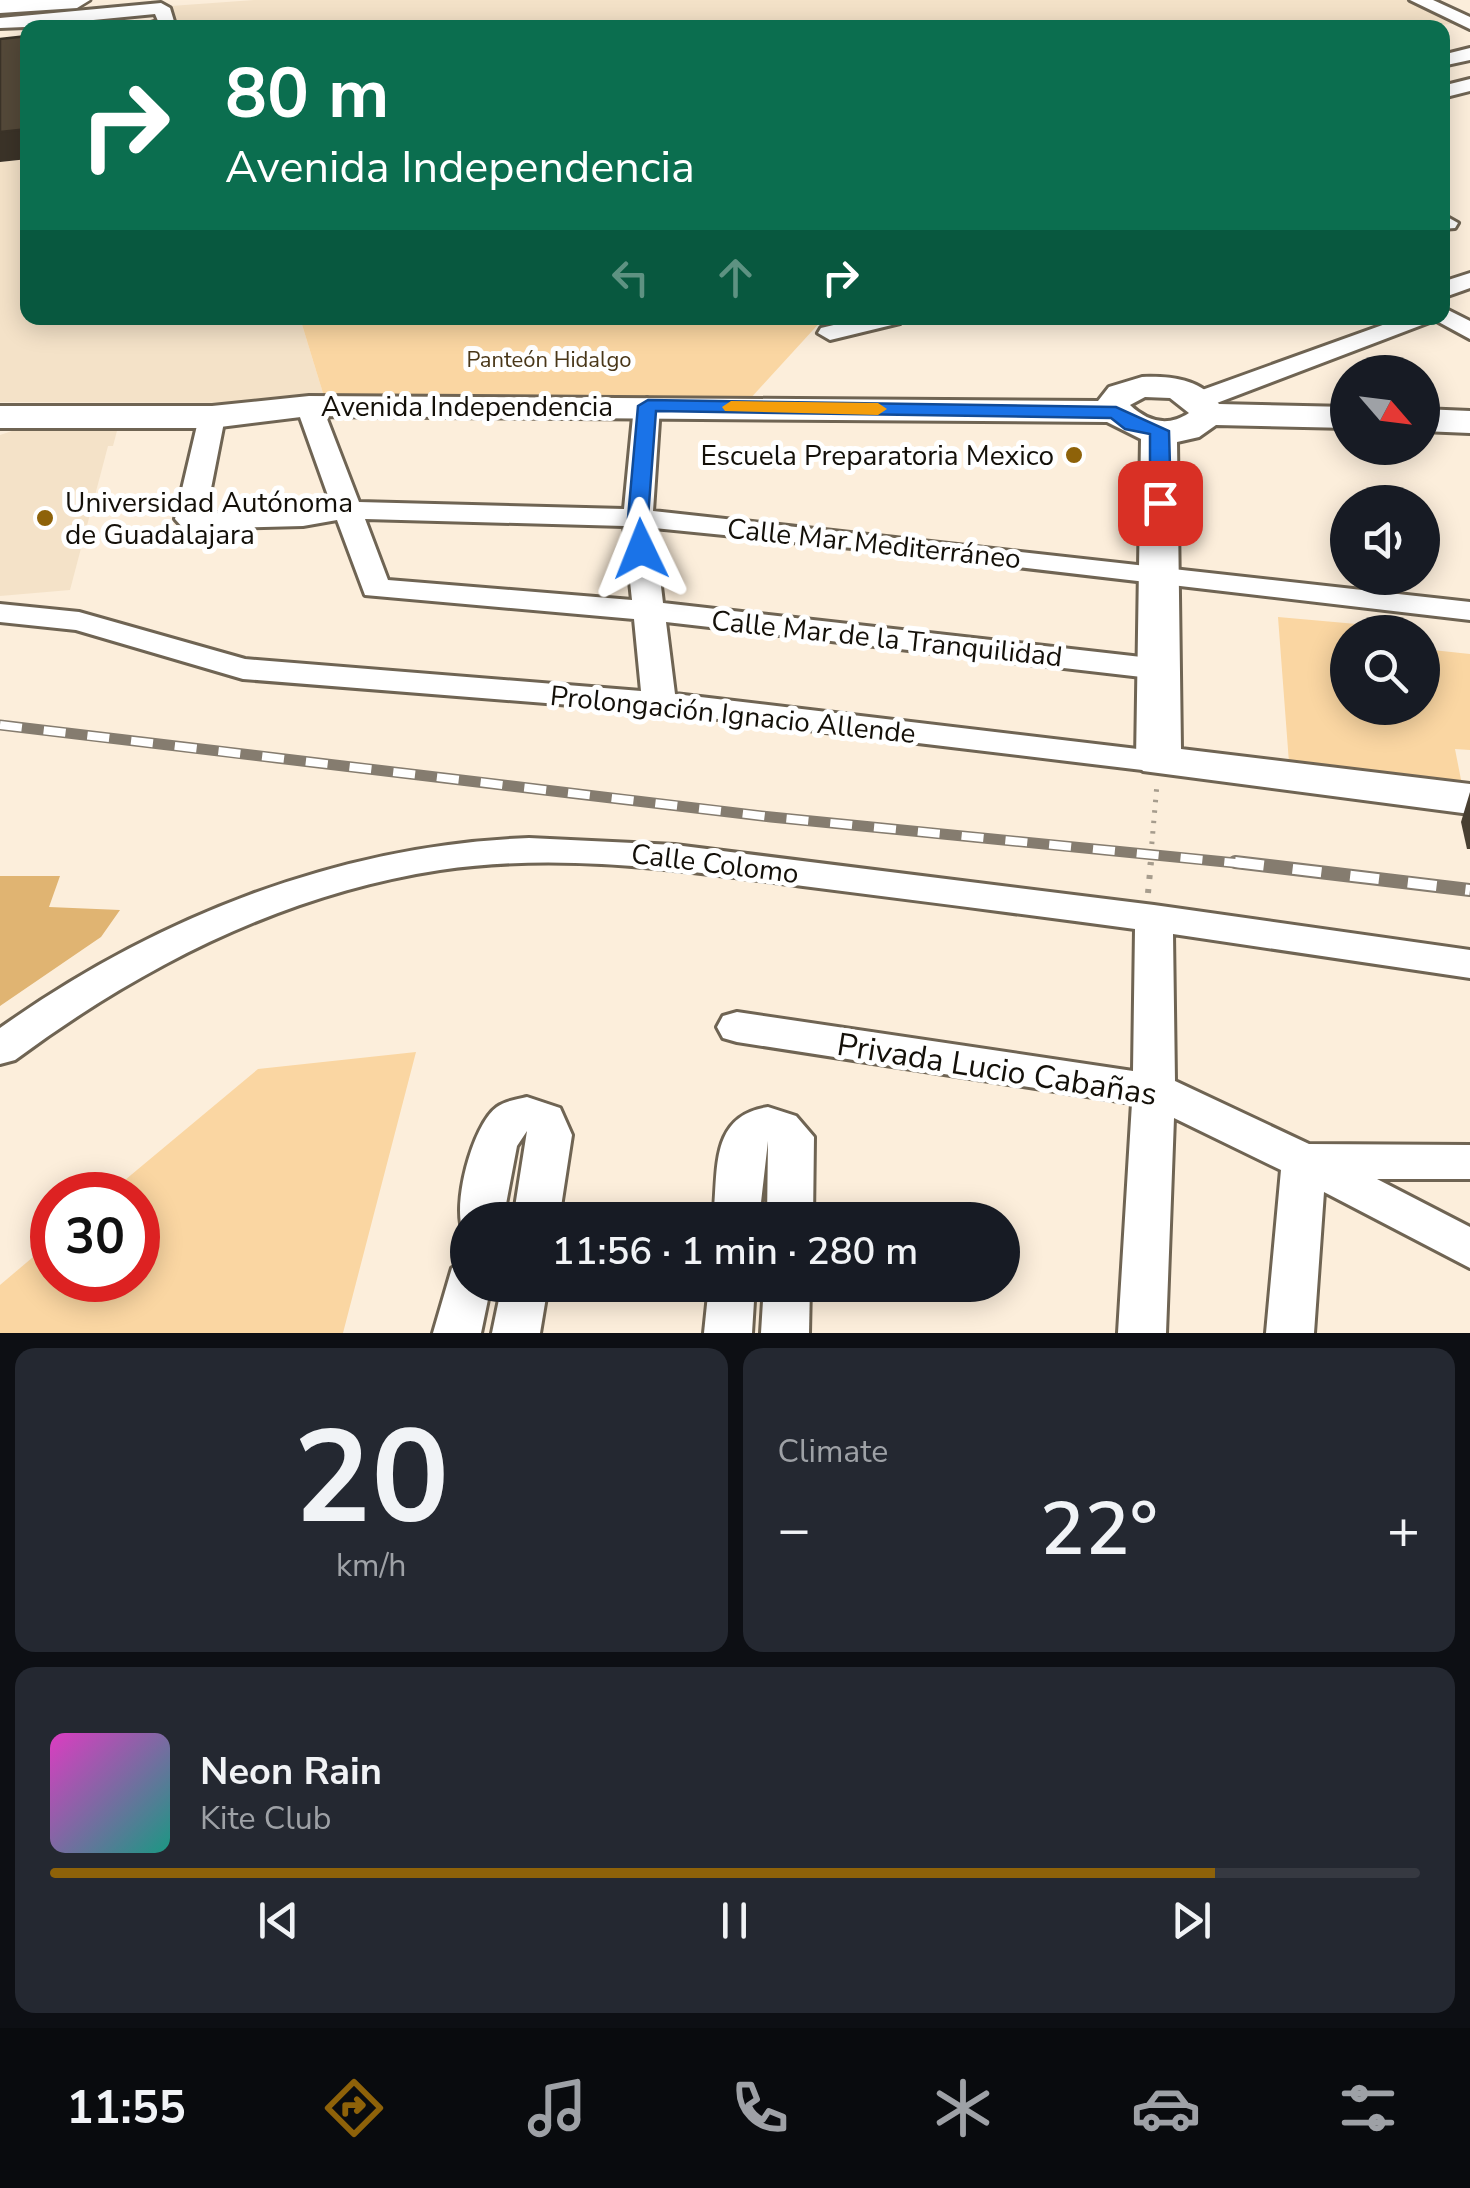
<!DOCTYPE html>
<html lang="en">
<head>
<meta charset="utf-8">
<style>
	:root { --surface:#171b24; --page:#242831; --text:#f1f3f6; --muted:#9ea1a6; --line:#363941; --accent:#8e6209 }
	body { margin:0; font-family:"Nunito Sans",sans-serif; background:var(--page); color:var(--text); height:100vh; display:flex; flex-direction:column; font-size:38px; white-space:nowrap }
	* { box-sizing:border-box; margin:0 }
	p { font-size:32px; color:var(--muted) }
	.icon { flex:none; width:55px; height:55px; fill:none; stroke:currentColor; stroke-width:2; stroke-linecap:round; stroke-linejoin:round }
	.map { position:relative; height:1333px; overflow:hidden }
	.sheet { display:flex; flex-direction:column; gap:15px; padding:15px; background:#0d0f14; flex:1 }
	.sheet>* { flex:none }
	.banner { position:absolute; left:20px; top:20px; width:1430px; height:305px; border-radius:20px; box-shadow:0 5px 25px #0003; background:#0b6e4f; color:#fff; overflow:hidden }
	.needle { width:65px; rotate:118deg }
	.controls { position:absolute; left:1330px; top:355px; display:grid; gap:20px }
	.controls a { display:grid; place-items:center; width:110px; height:110px; border-radius:50%; background:var(--surface); box-shadow:0 5px 25px #0003; font-size:50px }
	.speed { position:absolute; left:30px; top:1172px; display:flex; gap:20px; font-size:50px; font-weight:700; text-align:center }
	.speed>* { display:grid; place-content:center; width:130px; height:130px; border-radius:50%; background:var(--surface); box-shadow:0 5px 25px #0003; line-height:1 }
	.speed .limit { border:15px solid #d22; background:#fff; color:#111 }
	.pin { position:absolute; display:grid; place-items:center; width:85px; height:85px; color:#fff; margin:-42px; border-radius:20px; box-shadow:0 5px 15px #0006 }
	.me { position:absolute; width:110px; margin:-55px; rotate:358deg; stroke-linejoin:round; filter:drop-shadow(0 0 8px #0008) }
	.turn { display:flex; align-items:center; gap:35px; height:210px; padding:0 40px; font-size:45px }
	.turn .icon { width:130px; height:130px; stroke-width:2.5 }
	.turn b { display:block; font-size:70px; line-height:85px }
	.lanes { display:flex; align-items:center; height:95px; padding:0 40px; background:#0003; justify-content:center; gap:50px; direction:ltr }
	.lanes .off { opacity:.35 }
	.big { font-size:75px; font-weight:600; line-height:1.1 }
	.sheet .tile { flex:1; display:flex; flex-direction:column; justify-content:center; gap:15px; min-width:0; padding:0 35px; border-radius:20px; background:var(--page) }
	.sheet .dial { align-items:center; gap:0 }
	.dial b { font-size:130px; line-height:1 }
	.song { display:flex; align-items:center; gap:30px }
	.cover { width:120px; height:120px; border-radius:15px; background:linear-gradient(135deg,hsl(310 70% 55%),hsl(170 70% 35%)) }
	.played { height:10px; border-radius:5px; background:linear-gradient(90deg,var(--accent) 85%,var(--line) 85%) }
	.keys { display:flex; justify-content:space-around; direction:ltr }
	.heat { display:flex; justify-content:space-between; align-items:center; font-size:55px; direction:ltr }
	.sheet .tiles { flex:1; display:grid; gap:15px; grid-template-columns:1fr 1fr }
	.tile:last-child { grid-column:span 2 }
	.trip { position:absolute; left:450px; top:1202px; width:570px; height:100px; border-radius:50px; background:var(--surface); box-shadow:0 5px 25px #0003; font-weight:600; line-height:100px; text-align:center }
	.tabs { display:flex; height:160px; justify-content:space-around; align-items:center; background:#090b0e; color:var(--muted) }
	.tabs .icon { width:70px; height:70px }
	.tabs .current { color:var(--accent) }
	.tabs b { font-size:45px; color:var(--text) }
	.map>svg:first-child { display:block }
	.built { fill:#f4e2c8 }
	.green { fill:#fad6a2 }
	.forest { fill:#e0b472 }
	.lines { fill:none; stroke-linecap:round; stroke-linejoin:round }
	.minor-casing { stroke:#6f6453; stroke-width:6 }
	.major-casing { stroke:#6f6453; stroke-width:6 }
	.highway-casing { stroke:#6f6453; stroke-width:5 }
	.path-far1 { stroke:#a69c8d; stroke-width:5; stroke-dasharray:2.5 8; stroke-linecap:butt }
	.path { stroke:#a69c8d; stroke-width:6; stroke-dasharray:4 10; stroke-linecap:butt }
	.minor { fill:#fff; fill-rule:evenodd }
	.major { fill:#fff; fill-rule:evenodd }
	.highway { fill:#fff; fill-rule:evenodd }
	.rail-far1-casing { stroke:#857c6f; stroke-width:11 }
	.rail-casing { stroke:#857c6f; stroke-width:14 }
	.rail-far1 { stroke:#fff; stroke-width:8; stroke-dasharray:22; stroke-linecap:butt }
	.rail { stroke:#fff; stroke-width:10; stroke-dasharray:29; stroke-linecap:butt }
	.wall { fill:#483f31 }
	.shaded-wall { fill:#3b3328 }
	.building { fill:#544939; stroke:#3b3328; stroke-width:2.5 }
	.route { fill:#1a73e8; stroke:#114b97; stroke-width:2.5 }
	.slow { fill:#f59e0b }
	.poi-dot { fill:#8e6209; stroke:#fff; stroke-width:4 }
	.labels { text-anchor:middle; stroke-width:10; stroke-linejoin:round; paint-order:stroke }
	.far-park-label { font-size:22px; fill:#493719; stroke:#fff }
	.street-label { font-size:28px; fill:#141009; stroke:#fff }
	.poi-label { font-size:28px; fill:#141009; stroke:#fff; text-anchor:end }
	.near-street-label { font-size:32px; fill:#141009; stroke:#fff }
</style>
</head>
<body>
<div class="map">
<svg width="1470" height="1333" viewBox="0 0 1470 1333">
	<rect width="100%" height="100%" fill="#fceedb"/>
	<!-- built -->
	<g class="built">
		<polygon points="254,0 1409,0 1457,23 1421,28 179,28 171,6"/>
		<polygon points="27,159 28,318 300,318 326,403 0,402 0,162"/>
		<polygon points="12,427 118,427 113,446 108,446 70,590 0,596 0,435 12,431"/>
	</g>
	<!-- green -->
	<g class="green">
		<polygon points="300,318 824,318 749,400 326,403"/>
		<polygon points="1278,617 1379,626 1379,632 1348,632 1348,708 1422,708 1423,649 1470,654 1470,750 1455,749 1464,795 1290,776"/>
		<polygon points="416,1052 343,1333 0,1333 0,1285 52,1241 52,1280 138,1280 138,1195 107,1195 258,1069"/>
	</g>
	<!-- forest -->
	<polygon class="forest" points="0,876 60,876 49,907 120,910 101,937 0,1006"/>
	<g class="lines">
		<defs>
			<g id="minor">
				<polygon points="1410,0 1433,0 1470,17 1470,29"/>
				<polygon points="161,3 170,8 176,28 134,28 158,21 155,14 83,21 75,25 0,28 0,18"/>
				<polygon points="1470,48 1470,60 1442,66 1442,55"/>
				<polygon points="1470,79 1470,91 1442,98 1442,86"/>
				<polygon points="1442,214 1458,223 1455,228 1442,229"/>
				<polygon points="1470,273 1470,288 1442,298 1442,282"/>
				<polygon points="1442,307 1470,321 1470,339 1435,320 1209,406 1200,408 1187,400 1191,394 1402,318 1442,318"/>
				<polygon points="863,318 903,318 900,323 830,340 818,333 821,328"/>
				<path d="M309,398L322,406L359,502L624,509L634,406L647,398L660,406L653,511L1470,602V620L872,550L654,528L663,603L1159,659L1171,662L1175,669L1171,676L1159,679L666,622L675,694L1171,753L1176,761L1171,769L1159,772L659,712L243,679L76,630L0,622V604L79,612L245,659L641,691L634,619L365,595L337,520L303,526L184,529L175,519L199,417L212,409L225,417L206,514L331,504L296,406ZM365,519L624,526L632,600L388,580Z"/>
				<path d="M529,838L675,845L1154,905L1470,950V978L1173,934L1175,1081L1309,1144L1470,1145V1179H1377L1470,1227V1268L1324,1192L1314,1333H1266L1281,1170L1174,1118L1166,1333H1118L1132,1103L737,1042L723,1038L717,1027L723,1016L737,1012L1133,1071L1135,929C1024,914 914,900 803,886C682,870 562,852 440,870C283,894 142,966 15,1060L0,1064V1028C155,918 338,845 529,838Z"/>
				<path d="M527,1097L560,1108L572,1135L559,1220H513L527,1131L517,1146L503,1220H468V1234L464,1233C451,1208 472,1125 497,1107C505,1101 518,1099 527,1097Z"/>
				<path d="M768,1107L796,1116L814,1137L813,1220H767L768,1141L759,1220H713C719,1172 708,1116 768,1107Z"/>
				<polygon points="468,1263 468,1285 491,1285 481,1333 433,1333 452,1268"/>
				<polygon points="502,1285 548,1285 540,1333 492,1333"/>
				<polygon points="709,1285 755,1285 752,1333 704,1333"/>
				<polygon points="764,1285 810,1285 809,1333 761,1333"/>
			</g>
			<g id="major">
				<path d="M1142,377C1171,376 1201,379 1219,404L1348,407V428L1216,425L1199,437L1177,442L1181,749L1470,784V814L1143,771L1136,761L1141,439L1107,422L309,416L212,428H0V406H212L309,396L1098,401L1109,387ZM1145,397L1170,398L1189,413C1168,427 1148,422 1130,405Z"/>
				<polygon points="1422,409 1470,411 1470,433 1422,431"/>
			</g>
			<polygon id="highway" points="0,0 90,0 77,8 0,13"/>
		</defs>
		<!-- minor casing -->
		<use href="#minor" class="minor-casing"/>
		<!-- major casing -->
		<use href="#major" class="major-casing"/>
		<!-- highway casing -->
		<use href="#highway" class="highway-casing"/>
		<!-- path-far1 -->
		<polyline class="path-far1" points="1150,865 1157,784"/>
		<!-- path -->
		<polyline class="path" points="1148,893 1151,862"/>
		<!-- minor -->
		<use href="#minor" class="minor"/>
		<!-- major -->
		<use href="#major" class="major"/>
		<!-- highway -->
		<use href="#highway" class="highway"/>
		<defs>
			<polyline id="rail-far1" points="0,725 771,817 1256,865"/>
			<polyline id="rail" points="1235,862 1470,890"/>
		</defs>
		<!-- rail-far1 casing -->
		<use href="#rail-far1" class="rail-far1-casing"/>
		<!-- rail casing -->
		<use href="#rail" class="rail-casing"/>
		<!-- rail-far1 -->
		<use href="#rail-far1" class="rail-far1"/>
		<!-- rail -->
		<use href="#rail" class="rail"/>
	</g>
	<!-- wall -->
	<polygon class="wall" points="1470,792 1470,849 1467,849 1461,822"/>
	<!-- shaded-wall -->
	<polygon class="shaded-wall" points="28,129 28,159 0,162 0,132"/>
	<!-- building -->
	<polygon class="building" points="28,36 28,129 0,132 0,39"/>
	<!-- route -->
	<polygon class="route" points="648,400 1116,407 1169,431 1171,503 1160,509 1150,503 1150,434 1125,429 1111,418 656,411 648,518 651,549 641,555 631,549 628,518 638,406"/>
	<!-- slow -->
	<polygon class="slow" points="731,401 878,403 887,409 878,415 725,411 722,407"/>
	<!-- markers -->
	<g class="poi-dot">
		<circle cx="1074" cy="455" r="10"/>
		<circle cx="45" cy="518" r="10"/>
	</g>
	<g class="labels">
		<!-- far-park labels -->
		<g class="far-park-label">
			<text x="549" y="367">Panteón Hidalgo</text>
		</g>
		<!-- street labels -->
		<g class="street-label">
			<text x="467" y="416">Avenida Independencia</text>
			<text transform="translate(874 543) rotate(6)" y="10">Calle Mar Mediterráneo</text>
			<text transform="translate(887 638) rotate(6)" y="10">Calle Mar de la Tranquilidad</text>
			<text transform="translate(733 714) rotate(6)" y="10">Prolongación Ignacio Allende</text>
			<text transform="translate(715 863) rotate(7)" y="10">Calle Colomo</text>
		</g>
		<!-- poi labels -->
		<g class="poi-label">
			<text x="1054" y="465">Escuela Preparatoria Mexico</text>
			<text x="65" y="512" text-anchor="start">Universidad Autónoma<tspan x="65" dy="32">de Guadalajara</tspan></text>
		</g>
		<!-- near-street labels -->
		<g class="near-street-label">
			<text transform="translate(997 1069) rotate(9)" y="11">Privada Lucio Cabañas</text>
		</g>
	</g>
</svg>
<div class="controls">
<a><svg class="needle" viewBox="-14 -14 28 28"><path d="M0-13l5 13h-10z" fill="#e53935"/><path d="M0 13l5-13h-10z" fill="#9ea1a6"/></svg></a>
<a><svg class="icon" aria-label="sound" viewBox="0 0 24 24"><path d="M4 9h4l5-4v14l-5-4H4zM17 9q2 3 0 6"/></svg></a>
<a><svg class="icon" aria-label="search" viewBox="0 0 24 24"><circle cx="10" cy="10" r="6"/><path d="M15 15l6 6"/></svg></a>
</div>
<div class="speed"><div class="limit">30</div></div>
<div class="pin" style="left:1160px;top:503px;background:#d93025"><svg class="icon" aria-label="arrive" viewBox="0 0 24 24"><path d="M6 21V4h12l-3 4 3 4H6"/></svg></div>
<svg class="me" style="left:641px;top:549px" viewBox="-20 -20 40 40"><path d="M0-17L14 15 0 8-14 15z" fill="#1a73e8" stroke="#fff" stroke-width="4"/></svg>
<div class="trip">11:56 · 1 min · 280 m</div>
<div class="banner">
<div class="turn"><svg class="icon" aria-label="right" viewBox="0 0 24 24"><path d="M7 20v-9h11M14 6l5 5-5 5"/></svg><div><b>80 m</b>Avenida Independencia</div></div>
<div class="lanes"><svg class="icon off" aria-label="left" viewBox="0 0 24 24"><path d="M17 20v-9H6M10 6l-5 5 5 5"/></svg><svg class="icon off" aria-label="ahead" viewBox="0 0 24 24"><path d="M12 20V5M6 11l6-6 6 6"/></svg><svg class="icon" aria-label="right" viewBox="0 0 24 24"><path d="M7 20v-9h11M14 6l5 5-5 5"/></svg></div>
</div>
</div>
<section class="sheet">
<div class="tiles">
<div class="tile dial"><b>20</b><p>km/h</p></div>
<div class="tile"><p>Climate</p>
<div class="heat"><a>−</a><b class="big">22°</b><a>+</a></div>
</div>
<div class="tile">
<div class="song"><i class="cover"></i><div><b>Neon Rain</b><p>Kite Club</p></div></div>
<div class="played"></div>
<div class="keys"><svg class="icon" aria-label="previous" viewBox="0 0 24 24"><path d="M18 5L8 12l10 7zM5 5v14"/></svg><svg class="icon" aria-label="pause" viewBox="0 0 24 24"><path d="M8 5v14M16 5v14"/></svg><svg class="icon" aria-label="next" viewBox="0 0 24 24"><path d="M6 5l10 7-10 7zM19 5v14"/></svg></div>
</div>
</div>
</section>
<nav class="tabs">
<b>11:55</b>
<svg class="icon current" aria-label="directions" viewBox="0 0 24 24"><path d="M12 3l9 9-9 9-9-9zM9 14v-3h6M13 9l2 2-2 2"/></svg>
<svg class="icon" aria-label="music" viewBox="0 0 24 24"><path d="M9 18V5l10-2v13"/><circle cx="6" cy="18" r="3"/><circle cx="16" cy="16" r="3"/></svg>
<svg class="icon" aria-label="phone" viewBox="0 0 24 24"><path d="M5 4h4l2 5-3 2q2 4 5 5l2-3 5 2v4C11 20 4 13 5 4z"/></svg>
<svg class="icon" aria-label="climate" viewBox="0 0 24 24"><path d="M12 3v18M4 7l16 10M4 17L20 7"/></svg>
<svg class="icon" aria-label="car" viewBox="0 0 24 24"><path d="M5 17H2v-5l4-1 3-4h7l3 4 3 1v5h-3M9 17h6M6 11h13"/><circle cx="7" cy="17" r="2"/><circle cx="17" cy="17" r="2"/></svg>
<svg class="icon" aria-label="filters" viewBox="0 0 24 24"><path d="M4 7h16M4 17h16"/><circle cx="9" cy="7" r="2"/><circle cx="15" cy="17" r="2"/></svg>
</nav>
</body>
</html>
